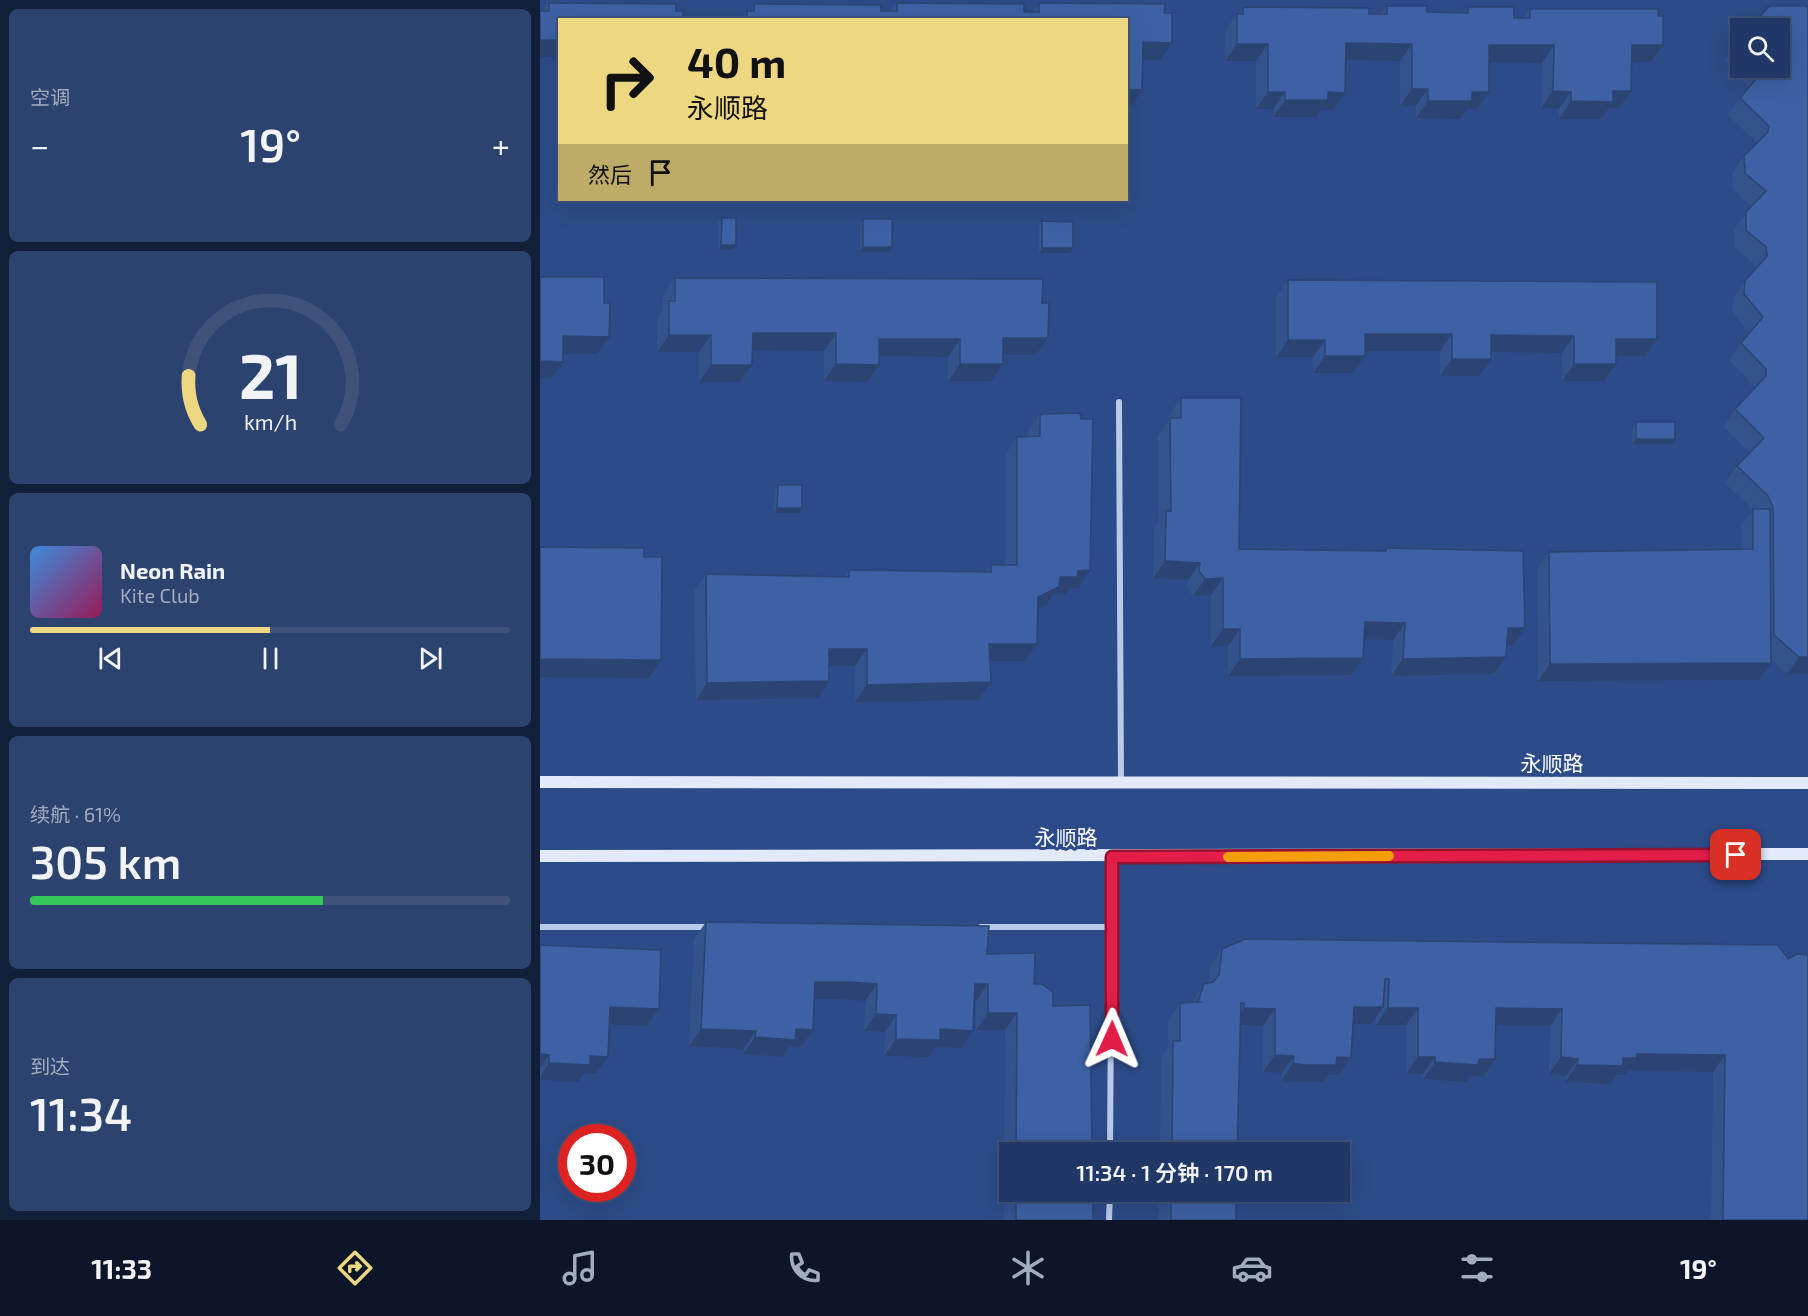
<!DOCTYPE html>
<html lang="zh">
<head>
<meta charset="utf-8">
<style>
	:root { --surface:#213866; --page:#2d436f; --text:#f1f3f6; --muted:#a2acbf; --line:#3e527a; --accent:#edd881 }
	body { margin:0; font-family:"Exo 2","Noto Sans SC",sans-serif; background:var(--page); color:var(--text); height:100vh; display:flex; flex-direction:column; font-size:22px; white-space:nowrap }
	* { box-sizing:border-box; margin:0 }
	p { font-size:20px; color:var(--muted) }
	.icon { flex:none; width:33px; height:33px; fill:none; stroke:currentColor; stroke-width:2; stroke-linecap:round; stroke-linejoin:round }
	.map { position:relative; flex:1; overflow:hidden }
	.details { display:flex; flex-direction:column; gap:9px; padding:9px; background:#121f38; width:540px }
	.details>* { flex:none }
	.banner { position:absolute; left:18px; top:18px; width:570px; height:183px; border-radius:0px; box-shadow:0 6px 24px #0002,0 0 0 2px var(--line); background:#edd881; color:#111; overflow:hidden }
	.buttons { position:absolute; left:1190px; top:18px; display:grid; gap:12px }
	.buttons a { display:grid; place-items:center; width:60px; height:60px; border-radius:0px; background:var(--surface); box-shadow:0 6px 24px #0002,0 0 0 2px var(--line); font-size:30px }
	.speed { position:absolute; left:18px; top:1124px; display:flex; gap:12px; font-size:30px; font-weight:700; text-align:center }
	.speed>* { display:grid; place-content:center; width:78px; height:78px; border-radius:50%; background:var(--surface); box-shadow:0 6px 24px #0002,0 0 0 2px var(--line); line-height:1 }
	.speed .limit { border:9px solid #d22; background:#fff; color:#111 }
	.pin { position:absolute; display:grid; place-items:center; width:51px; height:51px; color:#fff; margin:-26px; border-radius:12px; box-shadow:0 3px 9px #0006 }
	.me { position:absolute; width:66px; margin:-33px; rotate:1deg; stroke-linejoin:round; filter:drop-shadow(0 0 4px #0008) }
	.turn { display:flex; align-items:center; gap:21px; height:126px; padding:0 30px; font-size:27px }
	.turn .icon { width:78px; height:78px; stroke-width:2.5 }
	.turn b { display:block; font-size:42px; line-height:51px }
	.then { display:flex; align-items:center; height:57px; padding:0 30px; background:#0003; gap:12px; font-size:22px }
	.big { font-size:45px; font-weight:600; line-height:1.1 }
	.details .card { flex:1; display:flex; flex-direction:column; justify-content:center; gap:9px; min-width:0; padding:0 21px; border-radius:9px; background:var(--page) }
	.details .dial { align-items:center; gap:0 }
	.dial svg { height:156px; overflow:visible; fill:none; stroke:var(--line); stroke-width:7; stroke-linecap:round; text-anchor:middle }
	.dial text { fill:var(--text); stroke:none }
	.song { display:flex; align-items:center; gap:18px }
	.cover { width:72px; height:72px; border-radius:9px; background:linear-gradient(135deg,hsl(210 70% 55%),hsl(330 70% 35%)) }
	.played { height:6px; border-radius:3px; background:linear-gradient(90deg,var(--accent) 50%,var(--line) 50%) }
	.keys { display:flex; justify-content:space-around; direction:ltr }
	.heat { display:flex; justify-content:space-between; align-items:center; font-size:33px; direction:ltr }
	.charge { height:9px; border-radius:4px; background:linear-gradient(90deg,#34c759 61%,var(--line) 0) }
	.trip { position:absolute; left:459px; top:1142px; width:351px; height:60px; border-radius:0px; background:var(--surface); box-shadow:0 6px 24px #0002,0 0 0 2px var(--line); font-weight:600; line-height:60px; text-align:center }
	.menu { display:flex; height:96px; justify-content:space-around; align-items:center; background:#0d1629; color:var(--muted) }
	.menu .icon { width:42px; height:42px }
	.menu .selected { color:var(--accent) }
	.menu b { font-size:27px; color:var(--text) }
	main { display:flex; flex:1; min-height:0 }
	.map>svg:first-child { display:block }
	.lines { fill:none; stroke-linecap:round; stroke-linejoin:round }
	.minor { stroke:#b9cae8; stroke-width:6 }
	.secondary { stroke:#e2e9f8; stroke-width:12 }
	.wall { fill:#34538d }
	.shaded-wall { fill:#2b4473 }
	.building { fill:#3d61a4; stroke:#2b4473; stroke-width:1.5 }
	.route-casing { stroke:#92132f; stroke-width:15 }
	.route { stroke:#e11d48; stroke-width:10 }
	.slow { stroke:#f59e0b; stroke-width:10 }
	.labels { text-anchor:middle; stroke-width:6; stroke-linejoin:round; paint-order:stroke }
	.street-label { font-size:21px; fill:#fff; stroke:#2c4b88 }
</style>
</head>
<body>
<main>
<section class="details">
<div class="card"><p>空调</p>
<div class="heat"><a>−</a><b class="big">19°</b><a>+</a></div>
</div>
<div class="card dial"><svg viewBox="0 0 100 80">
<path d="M14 69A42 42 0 1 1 86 69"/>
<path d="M14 69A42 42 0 0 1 8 44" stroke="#edd881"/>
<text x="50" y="56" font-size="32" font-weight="700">21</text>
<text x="50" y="72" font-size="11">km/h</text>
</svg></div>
<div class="card">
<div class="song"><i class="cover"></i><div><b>Neon Rain</b><p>Kite Club</p></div></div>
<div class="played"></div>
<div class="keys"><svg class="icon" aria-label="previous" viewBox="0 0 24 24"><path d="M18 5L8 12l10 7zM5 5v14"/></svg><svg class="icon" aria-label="pause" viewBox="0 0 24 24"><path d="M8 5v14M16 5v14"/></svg><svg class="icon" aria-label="next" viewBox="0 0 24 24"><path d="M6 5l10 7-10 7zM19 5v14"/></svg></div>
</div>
<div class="card"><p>续航 · 61%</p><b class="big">305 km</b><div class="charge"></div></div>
<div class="card"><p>到达</p><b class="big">11:34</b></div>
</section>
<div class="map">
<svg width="1268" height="1220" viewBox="0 0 1268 1220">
	<rect width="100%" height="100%" fill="#2c4b88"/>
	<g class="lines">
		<!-- minor -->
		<g class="minor">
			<polyline points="579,402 581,783"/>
			<polyline points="0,927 170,927"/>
			<polyline points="441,927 573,927"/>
			<polyline points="570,1152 572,857"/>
			<polyline points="569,1220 570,1191"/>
		</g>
		<!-- secondary -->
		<g class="secondary">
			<polyline points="0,782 1268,783"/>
			<polyline points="0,856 1268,854"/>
		</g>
	</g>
	<!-- wall -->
	<g class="wall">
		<polygon points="9,3 20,20 20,57 0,57 3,11"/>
		<polygon points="357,3 493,12 499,3 624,13 632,43 620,60 603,59 590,107 586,107 586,20 201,20 207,11 209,11 214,4 351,11"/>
		<polygon points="847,6 887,12 924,12 928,7 974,18 983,18 990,9 1111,62 1091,62 1079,108 1069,108 1061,119 1019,119 1019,109 1001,108 1002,63 949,62 937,109 927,109 920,119 876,118 876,106 860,106 860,61 805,60 793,110 781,110 776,117 733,117 733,109 716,109 716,61 685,61 685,31 697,14 699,14 703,7 841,14"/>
		<polygon points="1229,6 1268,6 1268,674 1247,674 1231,660 1231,663 1219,680 998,681 997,569 1009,552 1201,549 1201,526 1213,510 1185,483 1197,466 1210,453 1183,427 1195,409 1214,389 1214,386 1189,360 1201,343 1209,333 1192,311 1193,298 1205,281 1215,270 1214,264 1194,247 1194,229 1212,207 1193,190 1192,173 1204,156 1217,143 1188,115 1200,98 1209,88 1185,60 1200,40 1200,68 1239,68 1239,28 1210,28"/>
		<polygon points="182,218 196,245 193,250 178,250 178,223"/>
		<polygon points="323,219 349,252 320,252 320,224"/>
		<polygon points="502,221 530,253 499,253 499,226"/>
		<polygon points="135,278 502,303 508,338 496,355 463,355 463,364 451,381 408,381 408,357 339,356 339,365 327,382 284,381 284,351 212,350 212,365 200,382 159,382 159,352 117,352 117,318 123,310 123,295"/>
		<polygon points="748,280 1117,282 1105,356 1076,356 1064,381 1022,381 1022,353 951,352 939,376 900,376 900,351 825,351 825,356 813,373 773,373 773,357 736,357 736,297"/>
		<polygon points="641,398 699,549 844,551 846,548 973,645 967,645 966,657 954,674 851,676 853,640 824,639 823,658 811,675 688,676 688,646 671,646 671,595 653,596 647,588 648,580 613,578 614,528 619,521 618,435 629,420 629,415"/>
		<polygon points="500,414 538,588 530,588 525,595 513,594 507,604 498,608 497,644 485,661 450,661 451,682 439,700 315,702 315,666 289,666 289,681 278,698 156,700 154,591 166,574 304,577 309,570 446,571 451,565 465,565 465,455 477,437 488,437 488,431"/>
		<polygon points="1096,422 1131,444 1092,444 1093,427"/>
		<polygon points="238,485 262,508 258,513 234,513 235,490"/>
		<polygon points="166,922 447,954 494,984 513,1006 552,1152 470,1152 470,1191 553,1191 553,1220 464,1220 465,1030 436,1030 436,1001 434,1001 433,1031 421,1048 395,1047 388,1057 344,1056 345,1032 324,1031 325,1001 298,999 274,999 273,1030 261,1047 250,1046 243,1057 203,1054 204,1049 149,1046 154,939"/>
		<polygon points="0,945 119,1009 107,1026 69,1025 56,1074 44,1073 38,1082 0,1080"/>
		<polygon points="1238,945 1268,1220 1171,1220 1173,1072 1088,1071 1085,1075 1076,1075 1071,1084 1025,1082 1026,1076 1009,1074 1010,1026 955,1025 955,1059 943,1077 930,1076 926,1082 883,1079 883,1074 866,1074 866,1025 836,1025 836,1017 831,1024 813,1024 811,1058 799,1075 789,1075 784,1082 752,1082 741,1080 742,1073 723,1072 723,1026 700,1026 697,1152 620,1152 621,1058 628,1047 628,1021 640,1003 652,1003 664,984 668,983 670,966 682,949"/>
		<polygon points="624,1191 696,1191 696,1220 619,1220 619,1198"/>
	</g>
	<!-- shaded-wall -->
	<g class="shaded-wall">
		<rect x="0" y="40" width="20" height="17"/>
		<polygon points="603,42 632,43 620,60 591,59"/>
		<polygon points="806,43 872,44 860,61 794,60"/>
		<polygon points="697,44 728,44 716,61 685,61"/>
		<polygon points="949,45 1014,45 1002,63 937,62"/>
		<polygon points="1092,45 1123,45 1111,62 1080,62"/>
		<polygon points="872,89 888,89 876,106 860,106"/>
		<polygon points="586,90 602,90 590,107 586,107"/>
		<polygon points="1013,91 1031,92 1019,109 1001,108"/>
		<polygon points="1073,91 1091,91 1079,108 1069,108 1061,119 1019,119 1031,101"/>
		<polygon points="728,92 745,92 733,109 716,109"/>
		<polygon points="788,92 805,93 793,110 781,110 776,117 733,117 745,100"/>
		<polygon points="932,92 949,92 937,109 927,109 920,119 876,118 888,101"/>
		<polygon points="181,245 196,245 193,250 178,250"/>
		<polygon points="323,247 352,247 349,252 320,252"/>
		<polygon points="502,248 533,248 530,253 499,253"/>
		<polygon points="213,333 296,333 284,351 201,350"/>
		<polygon points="825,334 912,334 900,351 813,351"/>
		<polygon points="129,335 171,335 159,352 117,352"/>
		<polygon points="951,335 1034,336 1022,353 939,352"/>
		<polygon points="23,336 69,337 57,354 11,353"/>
		<polygon points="463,338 508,338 496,355 451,355"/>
		<polygon points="339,339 420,339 408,357 327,356"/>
		<polygon points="1076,339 1117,339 1105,356 1064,356"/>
		<polygon points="748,340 785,340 773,357 736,357"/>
		<polygon points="785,356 825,356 813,373 773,373"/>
		<polygon points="912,359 951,359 939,376 900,376"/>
		<polygon points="0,361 23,362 11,379 0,378"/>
		<polygon points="296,364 339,365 327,382 284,381"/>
		<polygon points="420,364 463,364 451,381 408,381"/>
		<polygon points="1034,364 1076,364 1064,381 1022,381"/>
		<polygon points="171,365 212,365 200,382 159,382"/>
		<polygon points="1096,439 1135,439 1131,444 1092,444"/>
		<polygon points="237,508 262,508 258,513 234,513"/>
		<polygon points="625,561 660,563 648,580 613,578"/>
		<polygon points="550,570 538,588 530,588 525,595 513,594 507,604 486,615 498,597 520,577 538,571"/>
		<polygon points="683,578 671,595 653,596 665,579"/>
		<polygon points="825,622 865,623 853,640 813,639"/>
		<polygon points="968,628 985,628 973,645 956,645"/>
		<polygon points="683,629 700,629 688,646 671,646"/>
		<polygon points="449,644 497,644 485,661 437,661"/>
		<polygon points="289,649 327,649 315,666 278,666"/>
		<polygon points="966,657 954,674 851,676 863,659"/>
		<polygon points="1259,657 1268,657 1268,674 1247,674"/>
		<polygon points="823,658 811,675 688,676 700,659"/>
		<polygon points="0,659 121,660 109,678 0,677"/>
		<polygon points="1231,663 1219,680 998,681 1010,664"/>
		<polygon points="289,681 278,698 156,700 167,683"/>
		<polygon points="451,682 439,700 315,702 327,685"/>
		<polygon points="275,982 310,982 337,984 325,1001 298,999 263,999"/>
		<polygon points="435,984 448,984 436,1001 423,1001"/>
		<polygon points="70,1007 119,1009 107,1026 58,1024"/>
		<polygon points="814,1007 843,1007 831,1024 802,1024"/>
		<polygon points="704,1008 735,1009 723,1026 692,1025"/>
		<polygon points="848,1008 878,1008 866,1025 836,1025"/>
		<polygon points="956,1008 1022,1009 1010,1026 944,1025"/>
		<polygon points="448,1013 477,1013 465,1030 436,1030"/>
		<polygon points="336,1014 356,1015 345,1032 324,1031"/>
		<polygon points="161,1029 216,1031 204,1049 149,1046"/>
		<polygon points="256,1029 273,1030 261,1047 250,1046 243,1057 203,1054 215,1037"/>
		<polygon points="400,1029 433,1031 421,1048 395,1047 388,1057 344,1056 356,1039"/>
		<polygon points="0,1054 9,1055 0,1068"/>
		<polygon points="1097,1054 1185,1055 1173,1072 1088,1071 1085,1075 1076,1075 1071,1084 1025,1082 1037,1065 1083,1058"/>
		<polygon points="735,1055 754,1056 742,1073 723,1072"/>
		<polygon points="50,1056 68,1057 56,1074 44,1073 38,1082 0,1080 0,1077 9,1063"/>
		<polygon points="797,1057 811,1058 799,1075 789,1075 784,1082 752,1082 741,1080 753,1063"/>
		<polygon points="878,1057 895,1057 883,1074 866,1074"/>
		<polygon points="1021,1057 1038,1059 1026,1076 1009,1074"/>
		<polygon points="939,1059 955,1059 943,1077 930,1076 926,1082 883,1079 895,1062"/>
	</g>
	<!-- building -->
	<g class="building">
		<polygon points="9,3 136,4 136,11 143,11 143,20 20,20 20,40 0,40 0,11 9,11"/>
		<polygon points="357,3 484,4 484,12 499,12 499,3 625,4 624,13 632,13 632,43 603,42 602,90 586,90 586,20 207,20 207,11 214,11 214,4 341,5 341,11 357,11"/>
		<polygon points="847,6 887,6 887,12 928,13 928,7 974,7 974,18 990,18 990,9 1118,9 1118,16 1123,16 1123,45 1092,45 1091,91 1073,91 1073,102 1031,101 1031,92 1013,91 1014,45 949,45 949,92 932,92 932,101 888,101 888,89 872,89 872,44 806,43 805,93 788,92 788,100 745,100 745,92 728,92 728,44 697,44 697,14 703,14 703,7 829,8 829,14 847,14"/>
		<polygon points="1229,6 1268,6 1268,657 1259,657 1234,635 1233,507 1228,496 1197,466 1224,438 1195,409 1226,376 1226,369 1201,343 1223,317 1204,294 1205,281 1227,256 1226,247 1206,230 1206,212 1226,191 1205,173 1204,156 1228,132 1229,126 1200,98 1222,72 1218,68 1239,68 1239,28 1210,28"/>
		<polygon points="182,218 196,218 196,245 181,245"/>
		<rect x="323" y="219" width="29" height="28"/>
		<polygon points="502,221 533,222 533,248 502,248"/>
		<polygon points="0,277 64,277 64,303 70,303 69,337 23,336 23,362 0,361"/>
		<polygon points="135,278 503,279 502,303 509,303 508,338 463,338 463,364 420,364 420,339 339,339 339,365 296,364 296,333 213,333 212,365 171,365 171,335 129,335 129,301 135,301"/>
		<polygon points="748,280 1117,282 1117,339 1076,339 1076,364 1034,364 1034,336 951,335 951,359 912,359 912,334 825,334 825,356 785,356 785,340 748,340"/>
		<polygon points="641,398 701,398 699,549 846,551 846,548 983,551 985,628 968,628 966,657 863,659 865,623 825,622 823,658 700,659 700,629 683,629 683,578 665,579 659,571 660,563 625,561 626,511 631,511 630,418 641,418"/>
		<polygon points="540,413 541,419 553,419 550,570 538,571 537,577 520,577 519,587 498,597 497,644 449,644 451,682 327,685 327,649 289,649 289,681 167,683 166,574 309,577 309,570 451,572 451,565 477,565 477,437 500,436 500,414"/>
		<rect x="1096" y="422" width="39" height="17"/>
		<polygon points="238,485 262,485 262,508 237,508"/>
		<polygon points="1213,509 1230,509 1231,663 1010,664 1009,552 1213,549"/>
		<polygon points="0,547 104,548 104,557 122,557 121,660 0,659"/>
		<polygon points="166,922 449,926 447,954 495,953 494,984 502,984 513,992 513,1006 550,1005 552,1152 476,1152 477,1013 448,1013 448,984 435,984 433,1031 400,1029 400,1040 356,1039 356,1015 336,1014 337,984 310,982 275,982 273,1030 256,1029 255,1040 215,1037 216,1031 161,1029"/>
		<polygon points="705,939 1238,945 1248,959 1257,954 1268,955 1268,1220 1183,1220 1185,1055 1097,1054 1097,1058 1083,1058 1083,1066 1037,1065 1038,1059 1021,1057 1022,1009 956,1008 955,1059 939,1059 938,1065 895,1062 895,1057 878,1057 878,1008 848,1008 849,979 845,979 843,1007 814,1007 811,1058 797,1057 796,1065 764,1065 753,1063 754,1056 735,1055 735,1009 704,1008 704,1003 701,1003 697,1152 639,1152 639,1150 632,1150 633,1041 640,1041 640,1003 660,1002 658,1001 664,984 673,982 679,975 682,949"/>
		<polygon points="0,945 121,950 119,1009 70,1007 68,1057 50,1056 50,1065 9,1063 9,1055 0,1054"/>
		<rect x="476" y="1191" width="77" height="29"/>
		<rect x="631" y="1191" width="65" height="29"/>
	</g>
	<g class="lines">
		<defs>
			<polyline id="route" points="572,1039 572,857 1196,855"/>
		</defs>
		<!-- route casing -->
		<use href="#route" class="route-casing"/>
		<!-- route -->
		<use href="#route" class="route"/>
		<!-- slow -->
		<polyline class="slow" points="688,857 849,856"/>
	</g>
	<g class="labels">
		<!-- street labels -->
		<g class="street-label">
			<text x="1012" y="771">永顺路</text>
			<text x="526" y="845">永顺路</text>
		</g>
	</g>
</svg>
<div class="buttons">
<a><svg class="icon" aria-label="search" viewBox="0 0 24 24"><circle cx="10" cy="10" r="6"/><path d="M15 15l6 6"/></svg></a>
</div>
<div class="speed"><div class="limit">30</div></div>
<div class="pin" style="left:1196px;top:855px;background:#d93025"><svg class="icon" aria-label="arrive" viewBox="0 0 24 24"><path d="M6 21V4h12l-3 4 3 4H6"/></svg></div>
<svg class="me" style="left:572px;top:1039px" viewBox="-20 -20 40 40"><path d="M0-17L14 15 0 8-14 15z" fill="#e11d48" stroke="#fff" stroke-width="4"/></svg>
<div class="trip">11:34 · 1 分钟 · 170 m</div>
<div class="banner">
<div class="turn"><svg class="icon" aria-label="right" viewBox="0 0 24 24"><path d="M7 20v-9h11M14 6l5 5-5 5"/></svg><div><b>40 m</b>永顺路</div></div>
<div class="then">然后<svg class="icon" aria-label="arrive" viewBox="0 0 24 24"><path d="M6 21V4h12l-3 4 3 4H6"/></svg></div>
</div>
</div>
</main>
<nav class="menu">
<b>11:33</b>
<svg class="icon selected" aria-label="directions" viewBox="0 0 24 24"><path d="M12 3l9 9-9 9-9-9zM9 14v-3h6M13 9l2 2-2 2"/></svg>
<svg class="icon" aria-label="music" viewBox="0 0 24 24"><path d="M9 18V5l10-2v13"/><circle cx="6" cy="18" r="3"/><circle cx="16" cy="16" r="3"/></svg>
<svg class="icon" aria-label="phone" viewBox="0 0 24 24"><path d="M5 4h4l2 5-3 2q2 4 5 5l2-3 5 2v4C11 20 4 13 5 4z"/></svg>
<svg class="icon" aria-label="climate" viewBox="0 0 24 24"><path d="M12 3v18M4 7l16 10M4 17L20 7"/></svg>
<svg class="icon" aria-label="car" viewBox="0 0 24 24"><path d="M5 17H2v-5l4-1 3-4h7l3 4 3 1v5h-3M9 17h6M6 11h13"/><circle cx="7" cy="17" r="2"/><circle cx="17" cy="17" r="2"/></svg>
<svg class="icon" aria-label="filters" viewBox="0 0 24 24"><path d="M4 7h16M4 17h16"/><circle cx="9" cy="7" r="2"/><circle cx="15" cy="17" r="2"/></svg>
<b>19°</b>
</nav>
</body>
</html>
